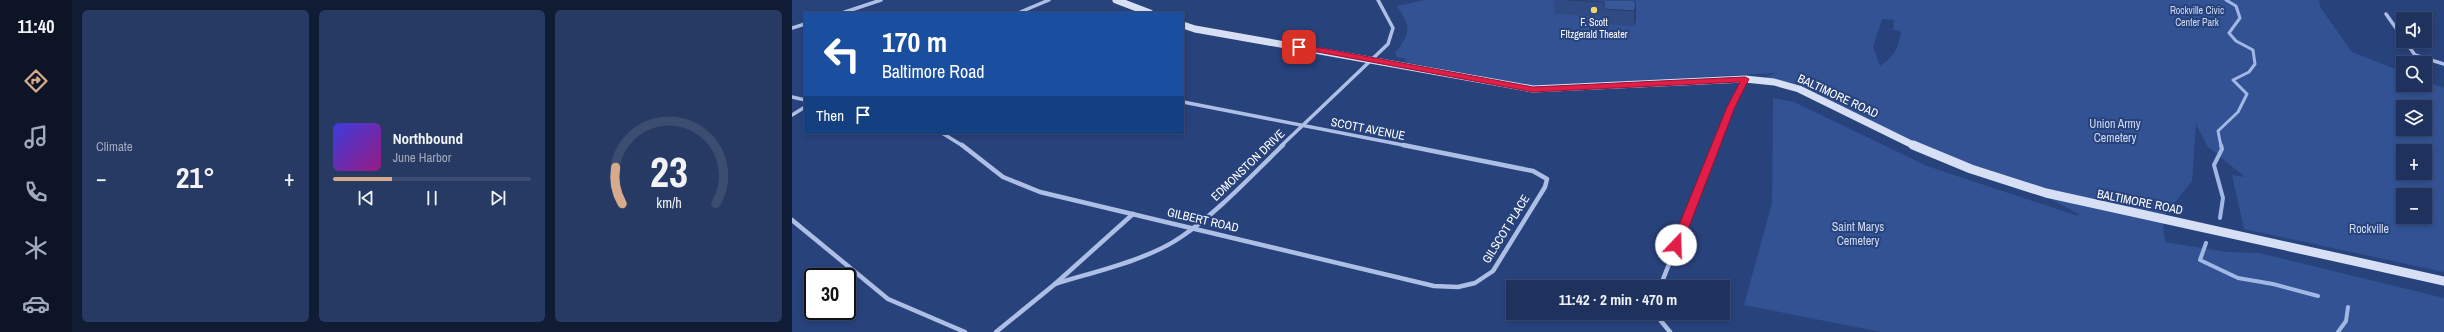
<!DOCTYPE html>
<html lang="en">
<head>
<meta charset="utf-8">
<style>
	:root { --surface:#1e325d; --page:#263a63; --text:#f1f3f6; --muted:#a1aabc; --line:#3c4d72; --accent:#d6ab8b }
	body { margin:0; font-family:"Archivo Narrow",sans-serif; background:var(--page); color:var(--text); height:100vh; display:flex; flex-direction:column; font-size:15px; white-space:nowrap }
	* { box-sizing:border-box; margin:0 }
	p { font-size:13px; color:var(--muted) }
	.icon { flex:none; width:22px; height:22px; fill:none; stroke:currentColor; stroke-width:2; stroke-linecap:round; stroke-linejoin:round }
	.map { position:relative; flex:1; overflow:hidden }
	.side { display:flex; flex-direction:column; gap:10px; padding:10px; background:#101c33; width:720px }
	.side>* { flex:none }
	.top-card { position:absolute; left:12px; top:12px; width:380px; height:122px; border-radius:0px; box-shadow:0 2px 6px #0003,0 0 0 1px var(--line); background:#1a4fa0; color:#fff; overflow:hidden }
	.fabs { position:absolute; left:1604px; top:12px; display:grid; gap:8px }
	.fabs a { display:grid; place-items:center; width:36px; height:36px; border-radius:0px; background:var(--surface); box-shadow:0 2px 6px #0003,0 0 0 1px var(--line); font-size:20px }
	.speed { position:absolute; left:12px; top:268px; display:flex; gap:8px; font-size:20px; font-weight:700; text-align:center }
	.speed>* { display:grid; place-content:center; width:52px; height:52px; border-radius:50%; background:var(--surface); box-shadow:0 2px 6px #0003,0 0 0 1px var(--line); line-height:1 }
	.speed .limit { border:2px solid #111; border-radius:6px; background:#fff; color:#111 }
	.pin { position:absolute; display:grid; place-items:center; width:34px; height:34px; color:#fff; margin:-17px; border-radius:8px; box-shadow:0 2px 6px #0006 }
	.me { position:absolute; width:44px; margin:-22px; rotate:21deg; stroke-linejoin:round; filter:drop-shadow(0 0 3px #0008) }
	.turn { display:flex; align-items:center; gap:14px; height:84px; padding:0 12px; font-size:18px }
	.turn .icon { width:52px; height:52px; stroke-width:2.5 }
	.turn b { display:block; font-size:28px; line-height:34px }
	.then { display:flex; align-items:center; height:38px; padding:0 12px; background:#0003; gap:8px; font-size:15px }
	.big { font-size:30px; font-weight:800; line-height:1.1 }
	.side .tile { flex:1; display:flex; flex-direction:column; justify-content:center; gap:6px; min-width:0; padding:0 14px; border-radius:6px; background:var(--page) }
	.side .dial { align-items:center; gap:0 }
	.dial svg { height:104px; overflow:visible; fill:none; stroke:var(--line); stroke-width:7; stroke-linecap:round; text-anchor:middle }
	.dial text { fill:var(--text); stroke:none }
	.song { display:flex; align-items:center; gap:12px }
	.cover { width:48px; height:48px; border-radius:6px; background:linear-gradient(135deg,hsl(240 70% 55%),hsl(310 70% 35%)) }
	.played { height:4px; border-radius:2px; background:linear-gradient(90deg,var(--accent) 30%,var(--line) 30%) }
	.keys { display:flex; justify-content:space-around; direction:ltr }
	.heat { display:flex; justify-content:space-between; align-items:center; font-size:22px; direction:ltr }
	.side .tiles { flex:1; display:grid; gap:10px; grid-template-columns:repeat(3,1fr) }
	.trip { position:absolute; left:714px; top:280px; width:224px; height:40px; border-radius:0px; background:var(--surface); box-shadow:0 2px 6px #0003,0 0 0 1px var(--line); font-weight:800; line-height:40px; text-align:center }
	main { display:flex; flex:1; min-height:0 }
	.dock { display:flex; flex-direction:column; width:72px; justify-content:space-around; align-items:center; background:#0c1425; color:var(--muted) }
	.dock .icon { width:28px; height:28px }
	.dock .current { color:var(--accent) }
	.dock b { font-size:18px; color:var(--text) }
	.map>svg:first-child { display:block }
	.green { fill:#325294; fill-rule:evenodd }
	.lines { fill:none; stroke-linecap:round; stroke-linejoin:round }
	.stream-far1 { stroke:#a1b8e5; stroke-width:3 }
	.stream { stroke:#a1b8e5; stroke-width:4 }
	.street-far1 { stroke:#adbfe4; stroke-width:3.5 }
	.street { stroke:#adbfe4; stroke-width:4.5 }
	.secondary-far1 { stroke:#d6dff4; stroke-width:7 }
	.secondary { stroke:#d6dff4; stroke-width:9 }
	.wall { fill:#304b84 }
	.shaded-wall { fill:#273d6b }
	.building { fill:#385799; stroke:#273d6b }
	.route { fill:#e11d48; stroke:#92132f }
	.poi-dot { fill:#ecd873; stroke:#28427c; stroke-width:1.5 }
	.labels { text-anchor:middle; stroke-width:4; stroke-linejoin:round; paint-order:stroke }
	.far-park-label { font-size:10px; fill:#cfdbf4; stroke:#28427c }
	.far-poi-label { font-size:10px; fill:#fff; stroke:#28427c }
	.street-label { font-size:12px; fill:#fff; stroke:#28427c }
	.park-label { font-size:12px; fill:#cfdbf4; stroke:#28427c }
</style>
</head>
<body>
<main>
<nav class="dock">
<b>11:40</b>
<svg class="icon current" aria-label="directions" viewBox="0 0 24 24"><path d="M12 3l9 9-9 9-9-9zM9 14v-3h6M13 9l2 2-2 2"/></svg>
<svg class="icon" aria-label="music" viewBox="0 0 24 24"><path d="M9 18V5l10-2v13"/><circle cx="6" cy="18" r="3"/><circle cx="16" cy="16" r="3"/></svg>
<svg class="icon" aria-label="phone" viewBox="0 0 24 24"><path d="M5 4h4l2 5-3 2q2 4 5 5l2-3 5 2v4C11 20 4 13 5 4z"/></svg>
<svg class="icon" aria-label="climate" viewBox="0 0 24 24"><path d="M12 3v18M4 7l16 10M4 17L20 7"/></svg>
<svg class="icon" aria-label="car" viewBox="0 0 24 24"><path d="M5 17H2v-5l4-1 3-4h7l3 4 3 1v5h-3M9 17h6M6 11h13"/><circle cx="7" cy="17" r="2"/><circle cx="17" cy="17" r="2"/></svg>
</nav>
<section class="side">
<div class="tiles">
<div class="tile"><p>Climate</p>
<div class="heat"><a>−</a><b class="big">21°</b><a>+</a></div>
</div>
<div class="tile">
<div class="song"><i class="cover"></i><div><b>Northbound</b><p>June Harbor</p></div></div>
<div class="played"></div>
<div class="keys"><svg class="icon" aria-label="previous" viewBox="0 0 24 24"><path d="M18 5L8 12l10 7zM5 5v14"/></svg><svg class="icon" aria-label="pause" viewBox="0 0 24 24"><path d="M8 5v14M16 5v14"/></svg><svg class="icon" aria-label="next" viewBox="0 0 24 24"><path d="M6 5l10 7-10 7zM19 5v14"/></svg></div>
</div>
<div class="tile dial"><svg viewBox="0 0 100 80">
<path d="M14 69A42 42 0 1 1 86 69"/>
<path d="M14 69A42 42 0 0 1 9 41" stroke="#d6ab8b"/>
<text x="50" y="56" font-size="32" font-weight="700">23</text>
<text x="50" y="72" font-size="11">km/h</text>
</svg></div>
</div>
</section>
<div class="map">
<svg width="1652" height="332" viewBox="0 0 1652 332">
	<rect width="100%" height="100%" fill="#28427c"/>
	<!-- green -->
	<path class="green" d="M633,0H1527L1528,7L1560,52L1611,72V85H1633V81L1652,88V272L1452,229L1440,175L1453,177L1416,147L1404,124L1400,181L1370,218L1373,242L1435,252L1467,253L1652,298V332H1089L952,305L980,203L981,98L1002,102L1135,166L1286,216L1287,214L1235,187L1179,169L1034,100L967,80L983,73L743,86L613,62L614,59L605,57L603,53C619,33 619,27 605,6ZM1090,19L1102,20L1101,30L1109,31C1107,47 1102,57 1088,66L1081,47ZM1611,107H1633V129H1611ZM1611,151H1633V173H1611ZM1611,195H1633V217H1611Z"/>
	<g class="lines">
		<!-- stream-far1 -->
		<polyline class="stream-far1" points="1429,146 1426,131 1446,112 1455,94 1441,80 1457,72 1463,64 1461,50 1444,41 1437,33 1448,18 1444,6 1434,0"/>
		<!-- stream -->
		<g class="stream">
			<polyline points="1428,218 1431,198 1422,165 1430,149 1429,145"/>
			<polyline points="1414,243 1408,260 1446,278 1481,284 1526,296"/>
			<polyline points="1546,332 1554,321 1556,307"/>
		</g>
		<!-- street-far1 -->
		<g class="street-far1">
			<polyline points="50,13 89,0"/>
			<polyline points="226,13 257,0"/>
			<polyline points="1594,14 1611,38"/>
			<polyline points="0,28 13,24"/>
			<polyline points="1613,41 1623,55 1652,64"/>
			<polyline points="0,97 13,100"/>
			<polyline points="391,102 616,146"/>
			<polyline points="0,115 13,107"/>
			<polyline points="150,133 171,146"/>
			<polyline points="489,146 596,44 601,28 586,0"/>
			<polyline points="923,146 953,79"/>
		</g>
		<!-- street -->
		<g class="street">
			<polyline points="170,145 211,177 248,192 642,286 666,287 683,283 701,271 753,187 755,179 741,171 611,145"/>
			<polyline points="0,220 96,299 173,332"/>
			<path d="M263,284C301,272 356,260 389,237C426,212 458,177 491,145"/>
			<polyline points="868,287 924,145"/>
			<polyline points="867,313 869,321 878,332"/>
			<polyline points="204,332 263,284 341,214"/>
		</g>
		<!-- secondary-far1 -->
		<g class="secondary-far1">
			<polyline points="324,0 358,13"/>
			<polyline points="391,25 403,29 741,89 953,79 982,82 1007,89 1123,146"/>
		</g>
		<!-- secondary -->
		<polyline class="secondary" points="1121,145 1179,169 1254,193 1652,281"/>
	</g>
	<!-- wall -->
	<polygon class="wall" points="762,0 842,0 844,20 842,26 812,24 812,17 763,14"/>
	<!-- shaded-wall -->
	<polygon class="shaded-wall" points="844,5 844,20 842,26 842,11"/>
	<!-- building -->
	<polygon class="building" points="777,0 842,0 844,5 842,11 812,9 812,2"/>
	<!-- route -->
	<polygon class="route" points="507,44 741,87 953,77 957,79 943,107 890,245 884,248 879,245 935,107 948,82 741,92 504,48 504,45"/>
	<!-- markers -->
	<circle class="poi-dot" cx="802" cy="10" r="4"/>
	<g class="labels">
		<!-- far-park labels -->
		<g class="far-park-label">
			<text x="1405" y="14">Rockville Civic<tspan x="1405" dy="12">Center Park</tspan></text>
		</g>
		<!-- far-poi labels -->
		<g class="far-poi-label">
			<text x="802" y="26">F. Scott<tspan x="802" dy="12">FItzgerald Theater</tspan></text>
		</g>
		<!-- street labels -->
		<g class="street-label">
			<text transform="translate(1046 96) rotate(25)" y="4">BALTIMORE ROAD</text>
			<text transform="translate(576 129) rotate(11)" y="4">SCOTT AVENUE</text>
			<text transform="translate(456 165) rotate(-44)" y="4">EDMONSTON DRIVE</text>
			<text transform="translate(1348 202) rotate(11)" y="4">BALTIMORE ROAD</text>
			<text transform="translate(411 220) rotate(13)" y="4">GILBERT ROAD</text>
			<text transform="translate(714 229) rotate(-58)" y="4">GILSCOT PLACE</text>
		</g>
		<!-- park labels -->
		<g class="park-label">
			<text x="1323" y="128">Union Army<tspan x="1323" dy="14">Cemetery</tspan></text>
			<text x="1066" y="231">Saint Marys<tspan x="1066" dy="14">Cemetery</tspan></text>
			<text x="1577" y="233">Rockville</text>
		</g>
	</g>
</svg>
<div class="fabs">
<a><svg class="icon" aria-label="sound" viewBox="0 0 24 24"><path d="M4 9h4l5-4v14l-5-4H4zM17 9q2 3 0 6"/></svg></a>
<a><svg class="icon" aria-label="search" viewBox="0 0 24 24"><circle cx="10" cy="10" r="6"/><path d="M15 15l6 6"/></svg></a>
<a><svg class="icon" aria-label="layers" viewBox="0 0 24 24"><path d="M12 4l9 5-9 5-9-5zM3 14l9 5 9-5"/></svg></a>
<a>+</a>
<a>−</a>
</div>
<div class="speed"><div class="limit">30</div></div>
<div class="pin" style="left:507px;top:47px;background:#d93025"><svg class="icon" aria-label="arrive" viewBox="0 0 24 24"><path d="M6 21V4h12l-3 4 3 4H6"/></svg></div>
<svg class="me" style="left:884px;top:245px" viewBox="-20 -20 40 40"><circle r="19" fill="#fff"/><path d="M0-13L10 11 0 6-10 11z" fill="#e11d48"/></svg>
<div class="trip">11:42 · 2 min · 470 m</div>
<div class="top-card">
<div class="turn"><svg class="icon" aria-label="left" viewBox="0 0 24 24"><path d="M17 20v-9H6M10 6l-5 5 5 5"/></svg><div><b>170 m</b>Baltimore Road</div></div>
<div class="then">Then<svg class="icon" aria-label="arrive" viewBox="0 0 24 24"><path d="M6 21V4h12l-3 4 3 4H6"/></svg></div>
</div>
</div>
</main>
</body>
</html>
